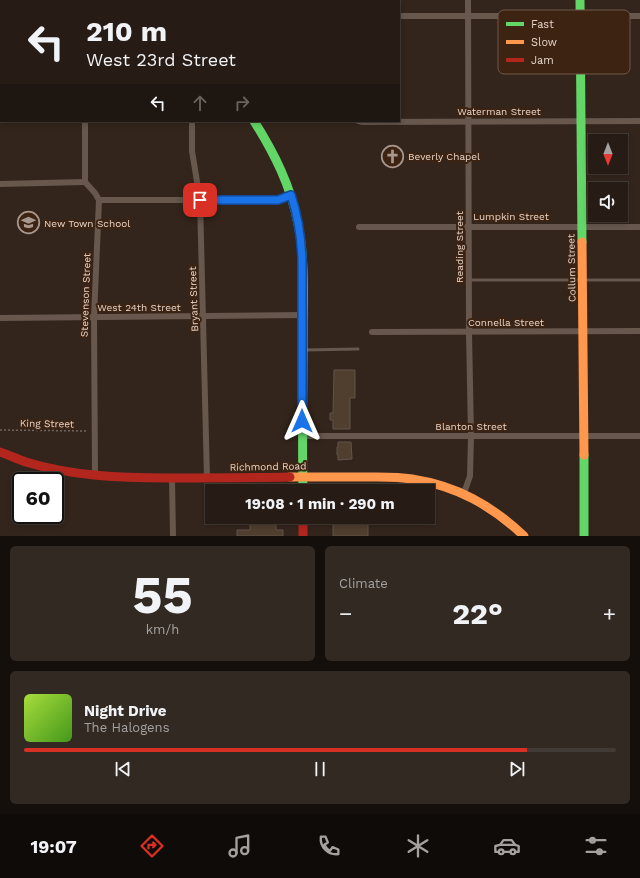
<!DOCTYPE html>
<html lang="en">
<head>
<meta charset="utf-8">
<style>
	:root { --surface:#261c15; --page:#322922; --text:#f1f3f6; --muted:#a4a1a0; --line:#423a34; --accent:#d93025 }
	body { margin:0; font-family:"Work Sans",sans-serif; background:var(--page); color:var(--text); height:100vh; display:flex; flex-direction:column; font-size:15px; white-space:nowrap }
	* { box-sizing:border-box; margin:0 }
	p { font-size:13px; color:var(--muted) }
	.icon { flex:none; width:22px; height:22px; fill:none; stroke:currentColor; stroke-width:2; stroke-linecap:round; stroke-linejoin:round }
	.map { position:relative; height:536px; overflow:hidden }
	.drawer { display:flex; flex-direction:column; gap:10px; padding:10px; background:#150f0c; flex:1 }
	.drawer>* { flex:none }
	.guide { position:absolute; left:0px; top:0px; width:400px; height:122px; box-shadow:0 2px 6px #0003,0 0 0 1px var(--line); background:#261c15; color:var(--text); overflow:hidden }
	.needle { width:26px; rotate:180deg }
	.fabs { position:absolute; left:588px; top:134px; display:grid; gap:8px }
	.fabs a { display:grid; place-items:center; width:40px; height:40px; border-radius:0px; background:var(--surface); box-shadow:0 2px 6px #0003,0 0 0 1px var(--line); font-size:20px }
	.speed { position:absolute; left:12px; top:472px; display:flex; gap:8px; font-size:20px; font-weight:700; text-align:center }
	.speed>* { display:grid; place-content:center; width:52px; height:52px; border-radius:50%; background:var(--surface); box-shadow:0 2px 6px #0003,0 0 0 1px var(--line); line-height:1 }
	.speed .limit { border:2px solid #111; border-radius:6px; background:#fff; color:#111 }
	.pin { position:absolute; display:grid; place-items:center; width:34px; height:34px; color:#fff; margin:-17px; border-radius:8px; box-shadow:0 2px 6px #0006 }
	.me { position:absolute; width:44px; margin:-22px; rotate:0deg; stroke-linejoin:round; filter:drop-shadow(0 0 3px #0008) }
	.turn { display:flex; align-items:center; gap:14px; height:84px; padding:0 20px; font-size:18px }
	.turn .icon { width:52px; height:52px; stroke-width:2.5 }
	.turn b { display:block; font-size:28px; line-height:34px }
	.lanes { display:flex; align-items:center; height:38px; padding:0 20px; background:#0003; justify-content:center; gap:20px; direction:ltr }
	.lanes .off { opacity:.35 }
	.big { font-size:30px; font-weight:700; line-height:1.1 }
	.drawer .card { flex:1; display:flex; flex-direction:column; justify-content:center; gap:6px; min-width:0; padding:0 14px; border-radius:6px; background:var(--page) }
	.drawer .dial { align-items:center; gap:0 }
	.dial b { font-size:52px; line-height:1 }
	.song { display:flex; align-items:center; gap:12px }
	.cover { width:48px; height:48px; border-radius:6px; background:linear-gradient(135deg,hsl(80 70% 55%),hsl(100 70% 35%)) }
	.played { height:4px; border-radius:2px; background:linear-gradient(90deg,var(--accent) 85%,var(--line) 85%) }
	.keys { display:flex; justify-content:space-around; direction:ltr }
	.heat { display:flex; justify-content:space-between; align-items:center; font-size:22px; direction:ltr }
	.drawer .tiles { flex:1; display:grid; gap:10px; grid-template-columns:1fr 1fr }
	.card:last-child { grid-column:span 2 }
	.trip { position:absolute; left:205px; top:484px; width:230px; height:40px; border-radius:0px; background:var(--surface); box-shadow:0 2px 6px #0003,0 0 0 1px var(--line); font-weight:700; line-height:40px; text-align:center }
	.dock { display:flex; height:64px; justify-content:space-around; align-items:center; background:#0f0b08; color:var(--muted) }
	.dock .icon { width:28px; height:28px }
	.dock .selected { color:var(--accent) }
	.dock b { font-size:18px; color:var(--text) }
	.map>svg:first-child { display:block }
	.building { fill:#503e2e; stroke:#60544c }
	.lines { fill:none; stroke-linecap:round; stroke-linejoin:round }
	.path { stroke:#70645b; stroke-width:1.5; stroke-dasharray:2 2; stroke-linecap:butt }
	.lane { stroke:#67574c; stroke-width:3 }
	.street { stroke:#67574c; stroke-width:6 }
	.fast { stroke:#63d668; stroke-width:9 }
	.slow { stroke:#ff974d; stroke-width:9 }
	.jam { stroke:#b3261e; stroke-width:9 }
	.route-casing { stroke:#114b97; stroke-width:10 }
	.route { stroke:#1a73e8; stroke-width:7 }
	.labels { text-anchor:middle; stroke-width:4; stroke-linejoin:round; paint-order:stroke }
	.street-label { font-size:10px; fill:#e6d5ca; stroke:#3d2312 }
	.poi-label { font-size:10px; fill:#e6d5ca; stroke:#3d2312; text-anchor:start }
	.key { fill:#3d2312; stroke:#705849; stroke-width:1 }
	.key-label { font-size:11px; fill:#e6d5ca }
</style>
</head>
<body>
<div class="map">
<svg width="640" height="536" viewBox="0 0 640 536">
	<rect width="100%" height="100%" fill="#33251c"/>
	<!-- building -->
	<g class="building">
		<polygon points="334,370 355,370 355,398 350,398 350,429 333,429 333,420 330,420 330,413 333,413"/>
		<polygon points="338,442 351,442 352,459 338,460 338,455 337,455 337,447 338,447"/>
		<polygon points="250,517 276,517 276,530 283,530 283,536 237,536 237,530 250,530"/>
		<rect x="333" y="517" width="35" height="19"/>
	</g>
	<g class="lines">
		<!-- path -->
		<polyline class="path" points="0,430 88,431"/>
		<!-- lane -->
		<g class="lane">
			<polyline points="469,280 640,280"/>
			<polyline points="304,350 358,349"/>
		</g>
		<!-- street -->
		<g class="street">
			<polyline points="255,0 255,1"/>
			<polyline points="84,1 84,0"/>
			<polyline points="399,16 640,16"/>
			<polyline points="0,67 1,67"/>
			<polyline points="85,121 85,182 95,193 99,200 94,317 95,475"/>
			<polyline points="192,121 192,151 200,200 207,478"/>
			<polyline points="358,121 363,122 640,121"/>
			<polyline points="0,184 85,182"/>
			<polyline points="99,200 278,200 291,195"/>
			<polyline points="359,227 640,227"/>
			<polyline points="0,318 303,315"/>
			<polyline points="372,332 640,331"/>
			<polyline points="302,436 640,436"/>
			<polyline points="172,479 173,536"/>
			<polyline points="464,493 470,476 471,436 469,332 468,0"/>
		</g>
		<!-- fast -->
		<g class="fast">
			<polyline points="192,0 192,1"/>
			<polyline points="580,0 582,242"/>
			<path d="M254,121C274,153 291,186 298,224C305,258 303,295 303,330C303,384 302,437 303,491"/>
			<polyline points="584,455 584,536"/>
		</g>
		<!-- slow -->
		<g class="slow">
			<polyline points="582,242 584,455"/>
			<path d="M290,477C314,477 337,477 360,477C378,477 395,476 412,479C457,486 491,505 524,536"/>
		</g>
		<!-- jam -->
		<g class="jam">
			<path d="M0,452C9,455 17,459 26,462C71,476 121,478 168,478C209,478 249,478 290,477"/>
			<polyline points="303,517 303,536"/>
		</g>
	</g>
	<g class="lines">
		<defs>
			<path id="route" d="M200,200H278L291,195C298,216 301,237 302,258V421"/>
		</defs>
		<!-- route casing -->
		<use href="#route" class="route-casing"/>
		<!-- route -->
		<use href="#route" class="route"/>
	</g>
	<!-- icons -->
	<defs>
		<symbol id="church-ring" viewBox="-11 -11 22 22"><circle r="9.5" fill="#3d2312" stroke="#a7978d" stroke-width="1.5"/><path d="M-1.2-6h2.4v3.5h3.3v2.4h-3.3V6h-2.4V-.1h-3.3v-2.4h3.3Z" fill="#a7978d"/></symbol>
		<symbol id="school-ring" viewBox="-11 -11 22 22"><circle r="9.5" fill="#3d2312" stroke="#a7978d" stroke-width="1.5"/><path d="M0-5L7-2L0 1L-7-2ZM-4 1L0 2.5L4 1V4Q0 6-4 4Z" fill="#a7978d"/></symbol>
	</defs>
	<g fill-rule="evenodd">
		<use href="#church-ring" x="380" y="144" width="25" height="25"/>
		<use href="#school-ring" x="16" y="210" width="25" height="25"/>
	</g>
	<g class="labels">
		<!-- street labels -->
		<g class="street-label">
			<text x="499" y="115">Waterman Street</text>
			<text x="511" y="220">Lumpkin Street</text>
			<text transform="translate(459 247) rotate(-90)" y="4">Reading Street</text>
			<text transform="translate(571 268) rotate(-91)" y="4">Collum Street</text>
			<text transform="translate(85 295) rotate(-88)" y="4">Stevenson Street</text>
			<text transform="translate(193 299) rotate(-92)" y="4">Bryant Street</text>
			<text x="139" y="311">West 24th Street</text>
			<text x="506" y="326">Connella Street</text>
			<text transform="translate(47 423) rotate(1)" y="4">King Street</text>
			<text x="471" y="430">Blanton Street</text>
			<text transform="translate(268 466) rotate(-1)" y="4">Richmond Road</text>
		</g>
		<!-- poi labels -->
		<g class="poi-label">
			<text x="408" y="160">Beverly Chapel</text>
			<text x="44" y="227">New Town School</text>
		</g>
	</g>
	<!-- legend -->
	<rect x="498" y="10" width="132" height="64" rx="6" class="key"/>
	<rect x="506" y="22" width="18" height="4" fill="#63d668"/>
	<rect x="506" y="40" width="18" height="4" fill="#ff974d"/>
	<rect x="506" y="58" width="18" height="4" fill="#b3261e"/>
	<g class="key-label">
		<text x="531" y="28">Fast</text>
		<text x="531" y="46">Slow</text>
		<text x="531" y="64">Jam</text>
	</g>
</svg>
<div class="fabs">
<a><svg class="needle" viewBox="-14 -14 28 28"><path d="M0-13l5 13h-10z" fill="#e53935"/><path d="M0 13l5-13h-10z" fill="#a4a1a0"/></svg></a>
<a><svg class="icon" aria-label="sound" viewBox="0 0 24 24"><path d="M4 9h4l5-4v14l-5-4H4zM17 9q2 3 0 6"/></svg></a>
</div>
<div class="speed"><div class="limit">60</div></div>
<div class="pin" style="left:200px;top:200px;background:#d93025"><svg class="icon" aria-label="arrive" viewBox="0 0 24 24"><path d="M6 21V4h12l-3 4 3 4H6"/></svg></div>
<svg class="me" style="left:302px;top:421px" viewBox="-20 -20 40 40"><path d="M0-17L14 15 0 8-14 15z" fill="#1a73e8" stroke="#fff" stroke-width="4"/></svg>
<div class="trip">19:08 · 1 min · 290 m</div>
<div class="guide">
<div class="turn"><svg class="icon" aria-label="left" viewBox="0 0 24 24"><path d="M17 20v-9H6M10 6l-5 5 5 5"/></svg><div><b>210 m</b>West 23rd Street</div></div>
<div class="lanes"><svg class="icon" aria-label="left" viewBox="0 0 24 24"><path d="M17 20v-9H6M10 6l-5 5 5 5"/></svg><svg class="icon off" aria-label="ahead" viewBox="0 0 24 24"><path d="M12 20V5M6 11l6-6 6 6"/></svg><svg class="icon off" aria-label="right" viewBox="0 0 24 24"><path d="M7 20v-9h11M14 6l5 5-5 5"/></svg></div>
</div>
</div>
<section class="drawer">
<div class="tiles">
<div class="card dial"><b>55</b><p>km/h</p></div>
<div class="card"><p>Climate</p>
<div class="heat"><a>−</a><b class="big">22°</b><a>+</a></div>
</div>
<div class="card">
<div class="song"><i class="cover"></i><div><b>Night Drive</b><p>The Halogens</p></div></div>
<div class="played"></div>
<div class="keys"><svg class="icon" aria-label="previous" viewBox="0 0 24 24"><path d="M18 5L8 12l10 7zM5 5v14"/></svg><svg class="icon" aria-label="pause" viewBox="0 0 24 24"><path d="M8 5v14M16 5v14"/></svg><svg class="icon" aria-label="next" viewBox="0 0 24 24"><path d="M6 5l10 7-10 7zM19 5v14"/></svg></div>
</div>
</div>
</section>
<nav class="dock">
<b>19:07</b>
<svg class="icon selected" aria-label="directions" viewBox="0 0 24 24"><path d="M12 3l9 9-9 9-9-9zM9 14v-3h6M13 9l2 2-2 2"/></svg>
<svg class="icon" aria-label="music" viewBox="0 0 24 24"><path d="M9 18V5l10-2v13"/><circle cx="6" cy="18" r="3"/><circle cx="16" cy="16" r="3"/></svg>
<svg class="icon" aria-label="phone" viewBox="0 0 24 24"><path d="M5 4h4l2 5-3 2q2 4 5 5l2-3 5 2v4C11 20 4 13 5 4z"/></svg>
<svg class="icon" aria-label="climate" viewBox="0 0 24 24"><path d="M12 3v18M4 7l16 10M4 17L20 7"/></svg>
<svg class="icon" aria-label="car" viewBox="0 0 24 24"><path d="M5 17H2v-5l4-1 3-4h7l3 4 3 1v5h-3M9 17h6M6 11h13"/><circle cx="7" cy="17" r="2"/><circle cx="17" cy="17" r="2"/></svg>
<svg class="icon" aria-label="filters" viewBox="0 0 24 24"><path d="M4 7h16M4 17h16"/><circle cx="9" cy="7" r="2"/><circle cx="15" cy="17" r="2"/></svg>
</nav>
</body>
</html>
